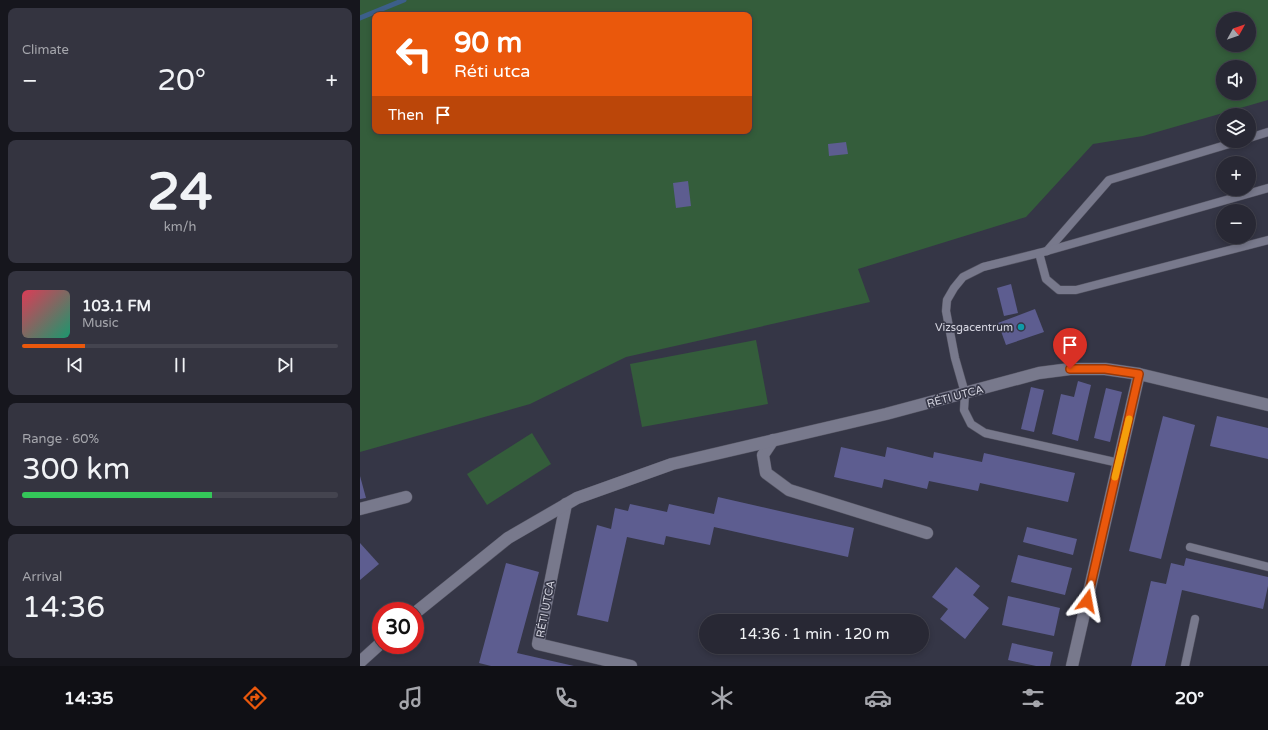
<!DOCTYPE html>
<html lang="en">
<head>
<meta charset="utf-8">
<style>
	:root { --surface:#282834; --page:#343440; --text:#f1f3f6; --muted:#a5a6ac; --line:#44444f; --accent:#ea580c }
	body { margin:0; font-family:"Varela Round",sans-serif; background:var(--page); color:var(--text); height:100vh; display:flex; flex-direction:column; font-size:15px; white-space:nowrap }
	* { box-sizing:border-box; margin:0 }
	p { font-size:13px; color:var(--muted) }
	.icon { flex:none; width:22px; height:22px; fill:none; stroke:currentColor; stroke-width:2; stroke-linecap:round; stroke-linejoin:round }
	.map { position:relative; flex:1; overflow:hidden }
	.details { display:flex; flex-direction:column; gap:8px; padding:8px; background:#16161d; width:360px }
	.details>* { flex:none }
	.hud { position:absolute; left:12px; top:12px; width:380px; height:122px; border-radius:8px; box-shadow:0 2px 6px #0003,0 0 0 1px var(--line); background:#ea580c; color:#fff; overflow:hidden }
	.needle { width:26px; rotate:50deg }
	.controls { position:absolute; left:856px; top:12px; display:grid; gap:8px }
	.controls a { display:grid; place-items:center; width:40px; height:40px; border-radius:50%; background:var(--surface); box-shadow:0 2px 6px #0003,0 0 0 1px var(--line); font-size:20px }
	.speed { position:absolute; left:12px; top:602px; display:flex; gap:8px; font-size:20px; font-weight:700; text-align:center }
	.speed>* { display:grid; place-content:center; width:52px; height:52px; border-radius:50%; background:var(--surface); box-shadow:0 2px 6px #0003,0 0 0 1px var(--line); line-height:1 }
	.speed .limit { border:6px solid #d22; background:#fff; color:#111 }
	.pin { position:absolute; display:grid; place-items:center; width:34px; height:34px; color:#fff; margin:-41px -17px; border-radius:50% 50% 50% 0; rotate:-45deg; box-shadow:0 0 4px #0007 }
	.pin .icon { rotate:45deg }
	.me { position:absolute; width:44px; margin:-22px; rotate:13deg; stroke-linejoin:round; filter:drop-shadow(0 0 3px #0008) }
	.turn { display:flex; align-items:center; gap:14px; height:84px; padding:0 16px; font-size:18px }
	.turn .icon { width:52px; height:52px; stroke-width:2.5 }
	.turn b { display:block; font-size:28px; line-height:34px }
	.then { display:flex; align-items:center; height:38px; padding:0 16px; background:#0003; gap:8px; font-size:15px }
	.big { font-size:30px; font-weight:600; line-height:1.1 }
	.details .card { flex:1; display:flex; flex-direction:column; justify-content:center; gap:6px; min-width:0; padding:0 14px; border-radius:8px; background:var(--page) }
	.details .dial { align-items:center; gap:0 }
	.dial b { font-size:52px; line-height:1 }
	.song { display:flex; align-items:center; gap:12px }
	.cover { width:48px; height:48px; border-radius:6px; background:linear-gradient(135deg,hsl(350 70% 55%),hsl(160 70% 35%)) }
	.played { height:4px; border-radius:2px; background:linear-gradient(90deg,var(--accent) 20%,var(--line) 20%) }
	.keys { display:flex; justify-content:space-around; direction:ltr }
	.heat { display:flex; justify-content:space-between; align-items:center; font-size:22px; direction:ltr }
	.charge { height:6px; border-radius:3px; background:linear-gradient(90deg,#34c759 60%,var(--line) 0) }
	.trip { position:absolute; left:339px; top:614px; width:230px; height:40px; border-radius:20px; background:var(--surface); box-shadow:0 2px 6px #0003,0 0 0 1px var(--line); font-weight:600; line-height:40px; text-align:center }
	.dock { display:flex; height:64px; justify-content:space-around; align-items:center; background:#101015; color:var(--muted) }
	.dock .icon { width:28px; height:28px }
	.dock .active { color:var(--accent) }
	.dock b { font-size:18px; color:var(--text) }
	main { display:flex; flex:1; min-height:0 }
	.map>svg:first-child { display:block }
	.green { fill:#345d3b; fill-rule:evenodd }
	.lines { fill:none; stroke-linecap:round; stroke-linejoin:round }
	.stream { stroke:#3c5f8a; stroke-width:5 }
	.building { fill:#5d5d90 }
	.service-casing { stroke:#555563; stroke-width:9 }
	.minor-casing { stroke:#555563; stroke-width:13 }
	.service { stroke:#78798c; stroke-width:8 }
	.minor { stroke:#78798c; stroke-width:12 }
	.route-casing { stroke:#983908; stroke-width:10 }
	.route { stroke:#ea580c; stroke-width:7 }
	.slow { stroke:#f59e0b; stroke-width:7 }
	.culture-dot { fill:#0f9aa8; stroke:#353646; stroke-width:1.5 }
	.labels { text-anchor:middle; stroke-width:3.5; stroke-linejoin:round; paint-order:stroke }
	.poi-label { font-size:11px; fill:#d7d7e2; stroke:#353646; text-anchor:end }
	.street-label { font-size:11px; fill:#d7d7e2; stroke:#353646 }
</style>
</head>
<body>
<main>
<section class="details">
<div class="card"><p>Climate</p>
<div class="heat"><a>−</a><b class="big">20°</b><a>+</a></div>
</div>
<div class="card dial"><b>24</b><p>km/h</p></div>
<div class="card">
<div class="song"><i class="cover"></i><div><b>103.1 FM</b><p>Music</p></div></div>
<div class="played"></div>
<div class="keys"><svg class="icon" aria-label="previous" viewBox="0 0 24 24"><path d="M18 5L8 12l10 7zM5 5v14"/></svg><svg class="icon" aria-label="pause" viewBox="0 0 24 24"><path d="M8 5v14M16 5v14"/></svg><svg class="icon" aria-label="next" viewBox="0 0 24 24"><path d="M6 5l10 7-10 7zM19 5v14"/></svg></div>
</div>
<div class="card"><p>Range · 60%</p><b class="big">300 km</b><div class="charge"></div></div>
<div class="card"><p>Arrival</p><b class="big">14:36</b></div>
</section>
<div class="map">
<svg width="908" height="666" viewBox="0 0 908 666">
	<rect width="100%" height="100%" fill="#353646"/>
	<!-- green -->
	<g class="green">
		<path d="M0,0H908V100L783,136L733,144L666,217L498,269L510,302L266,357L170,404L0,452ZM15,15H389V131H15ZM863,19H889V45H863ZM863,67H889V93H863Z"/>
		<polygon points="396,340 408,404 282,427 270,364"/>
		<polygon points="172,433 191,464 127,505 107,474"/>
	</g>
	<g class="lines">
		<!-- stream -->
		<polyline class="stream" points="0,18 44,0"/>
	</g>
	<!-- building -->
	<g class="building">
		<polygon points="486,142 488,154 469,156 468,144"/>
		<polygon points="328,181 331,206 316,208 313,183"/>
		<polygon points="651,284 658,313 644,316 637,288"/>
		<polygon points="675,309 684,332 646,345 638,323"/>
		<polygon points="718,381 731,385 718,441 692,434 701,394 714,397"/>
		<polygon points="671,387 684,390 674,432 661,429"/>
		<polygon points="746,388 762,392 750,442 734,438"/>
		<polygon points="803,416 835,425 801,559 769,551"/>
		<polygon points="857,416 908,428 908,459 850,446"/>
		<polygon points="481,447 525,457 527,447 573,458 574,452 622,462 624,453 715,473 708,502 620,483 618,491 569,481 567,489 524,479 522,488 474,477"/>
		<polygon points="0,476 6,498 0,499"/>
		<polygon points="358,497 494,528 488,557 354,527 350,545 306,536 304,545 267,537 248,622 217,615 237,525 251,529 255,508 268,511 270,504 307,512 309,504 354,514"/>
		<polygon points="667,527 717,539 713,555 663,542"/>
		<polygon points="0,543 19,564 0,580"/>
		<polygon points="658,555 712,568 705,595 651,582"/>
		<polygon points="826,558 908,577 908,586 903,609 822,590 805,666 771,666 791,581 806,584 811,563 824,566"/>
		<polygon points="146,563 179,572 157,653 214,666 131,666 119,663"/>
		<polygon points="596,567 620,586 613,595 629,608 605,639 580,619 588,609 572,597"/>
		<polygon points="648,596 700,608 694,636 642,625"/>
		<polygon points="652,643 693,652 690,666 676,666 648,660"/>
	</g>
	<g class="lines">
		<defs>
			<g id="service">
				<polyline points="889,138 908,132"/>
				<polyline points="687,251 749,180 879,141"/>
				<polyline points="679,253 686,279 699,290 716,290 908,240"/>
				<polyline points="759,463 625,433 611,424 604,410 605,393 595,358 586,311 587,300 594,288 603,277 623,267 687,251 908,188"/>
				<polyline points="830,547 908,567"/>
				<polyline points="825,666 835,619"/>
			</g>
			<g id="minor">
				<polyline points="413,440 403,455 406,473 429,490 567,533"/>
				<polyline points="206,504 178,644 271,666"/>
				<polyline points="0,509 46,497"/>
				<polyline points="55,613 148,538 217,498 312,464 526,414 679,373 710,369 745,369 779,374 908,405"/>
				<polyline points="0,662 21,643"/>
				<polyline points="712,666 779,374"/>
			</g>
		</defs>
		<!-- service casing -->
		<use href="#service" class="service-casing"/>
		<!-- minor casing -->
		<use href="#minor" class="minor-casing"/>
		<!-- service -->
		<use href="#service" class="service"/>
		<!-- minor -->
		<use href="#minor" class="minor"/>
	</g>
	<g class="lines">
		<defs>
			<polyline id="route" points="710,369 745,369 779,374 727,601"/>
		</defs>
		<!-- route casing -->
		<use href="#route" class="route-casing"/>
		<!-- route -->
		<use href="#route" class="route"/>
		<!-- slow -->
		<polyline class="slow" points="755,477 769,419"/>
	</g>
	<!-- markers -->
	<circle class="culture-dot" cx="661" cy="327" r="4"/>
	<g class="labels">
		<!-- poi labels -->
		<g class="poi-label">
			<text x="653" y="331">Vizsgacentrum</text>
		</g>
		<!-- street labels -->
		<g class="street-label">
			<text transform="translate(595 396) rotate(-15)" y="4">RÉTI UTCA</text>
			<text transform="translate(185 609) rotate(-79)" y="4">RÉTI UTCA</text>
		</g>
	</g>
</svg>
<div class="controls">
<a><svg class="needle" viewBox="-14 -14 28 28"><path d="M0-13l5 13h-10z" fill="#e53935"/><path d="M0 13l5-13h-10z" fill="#a5a6ac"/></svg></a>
<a><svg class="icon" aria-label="sound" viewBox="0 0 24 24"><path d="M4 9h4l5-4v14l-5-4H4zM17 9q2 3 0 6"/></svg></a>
<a><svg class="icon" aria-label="layers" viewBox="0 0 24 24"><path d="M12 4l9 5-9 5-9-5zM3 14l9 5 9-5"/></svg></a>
<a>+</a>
<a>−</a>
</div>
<div class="speed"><div class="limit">30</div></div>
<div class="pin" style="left:710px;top:369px;background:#d93025"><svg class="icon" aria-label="arrive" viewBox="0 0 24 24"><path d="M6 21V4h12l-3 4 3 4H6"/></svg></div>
<svg class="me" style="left:727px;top:601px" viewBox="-20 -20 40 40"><path d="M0-17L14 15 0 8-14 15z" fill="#ea580c" stroke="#fff" stroke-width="4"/></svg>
<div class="trip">14:36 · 1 min · 120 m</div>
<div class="hud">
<div class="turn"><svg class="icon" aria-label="left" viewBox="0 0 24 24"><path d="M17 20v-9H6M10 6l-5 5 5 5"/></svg><div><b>90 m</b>Réti utca</div></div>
<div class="then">Then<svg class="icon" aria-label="arrive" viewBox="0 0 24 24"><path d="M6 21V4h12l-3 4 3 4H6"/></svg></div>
</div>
</div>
</main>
<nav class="dock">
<b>14:35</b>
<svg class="icon active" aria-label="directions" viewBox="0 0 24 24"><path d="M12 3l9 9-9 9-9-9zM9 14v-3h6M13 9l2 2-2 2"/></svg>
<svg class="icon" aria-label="music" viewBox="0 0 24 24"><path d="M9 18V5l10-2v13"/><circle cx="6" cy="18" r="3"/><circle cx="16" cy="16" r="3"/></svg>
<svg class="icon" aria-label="phone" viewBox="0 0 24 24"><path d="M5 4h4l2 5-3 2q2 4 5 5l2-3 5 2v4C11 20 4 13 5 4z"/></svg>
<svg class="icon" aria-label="climate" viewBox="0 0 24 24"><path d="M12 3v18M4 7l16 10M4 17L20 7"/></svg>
<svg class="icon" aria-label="car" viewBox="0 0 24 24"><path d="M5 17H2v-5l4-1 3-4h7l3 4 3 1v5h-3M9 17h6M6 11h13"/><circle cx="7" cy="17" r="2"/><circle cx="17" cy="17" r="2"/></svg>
<svg class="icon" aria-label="filters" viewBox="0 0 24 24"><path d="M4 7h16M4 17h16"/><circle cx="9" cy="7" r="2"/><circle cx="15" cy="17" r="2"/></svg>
<b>20°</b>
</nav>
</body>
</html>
